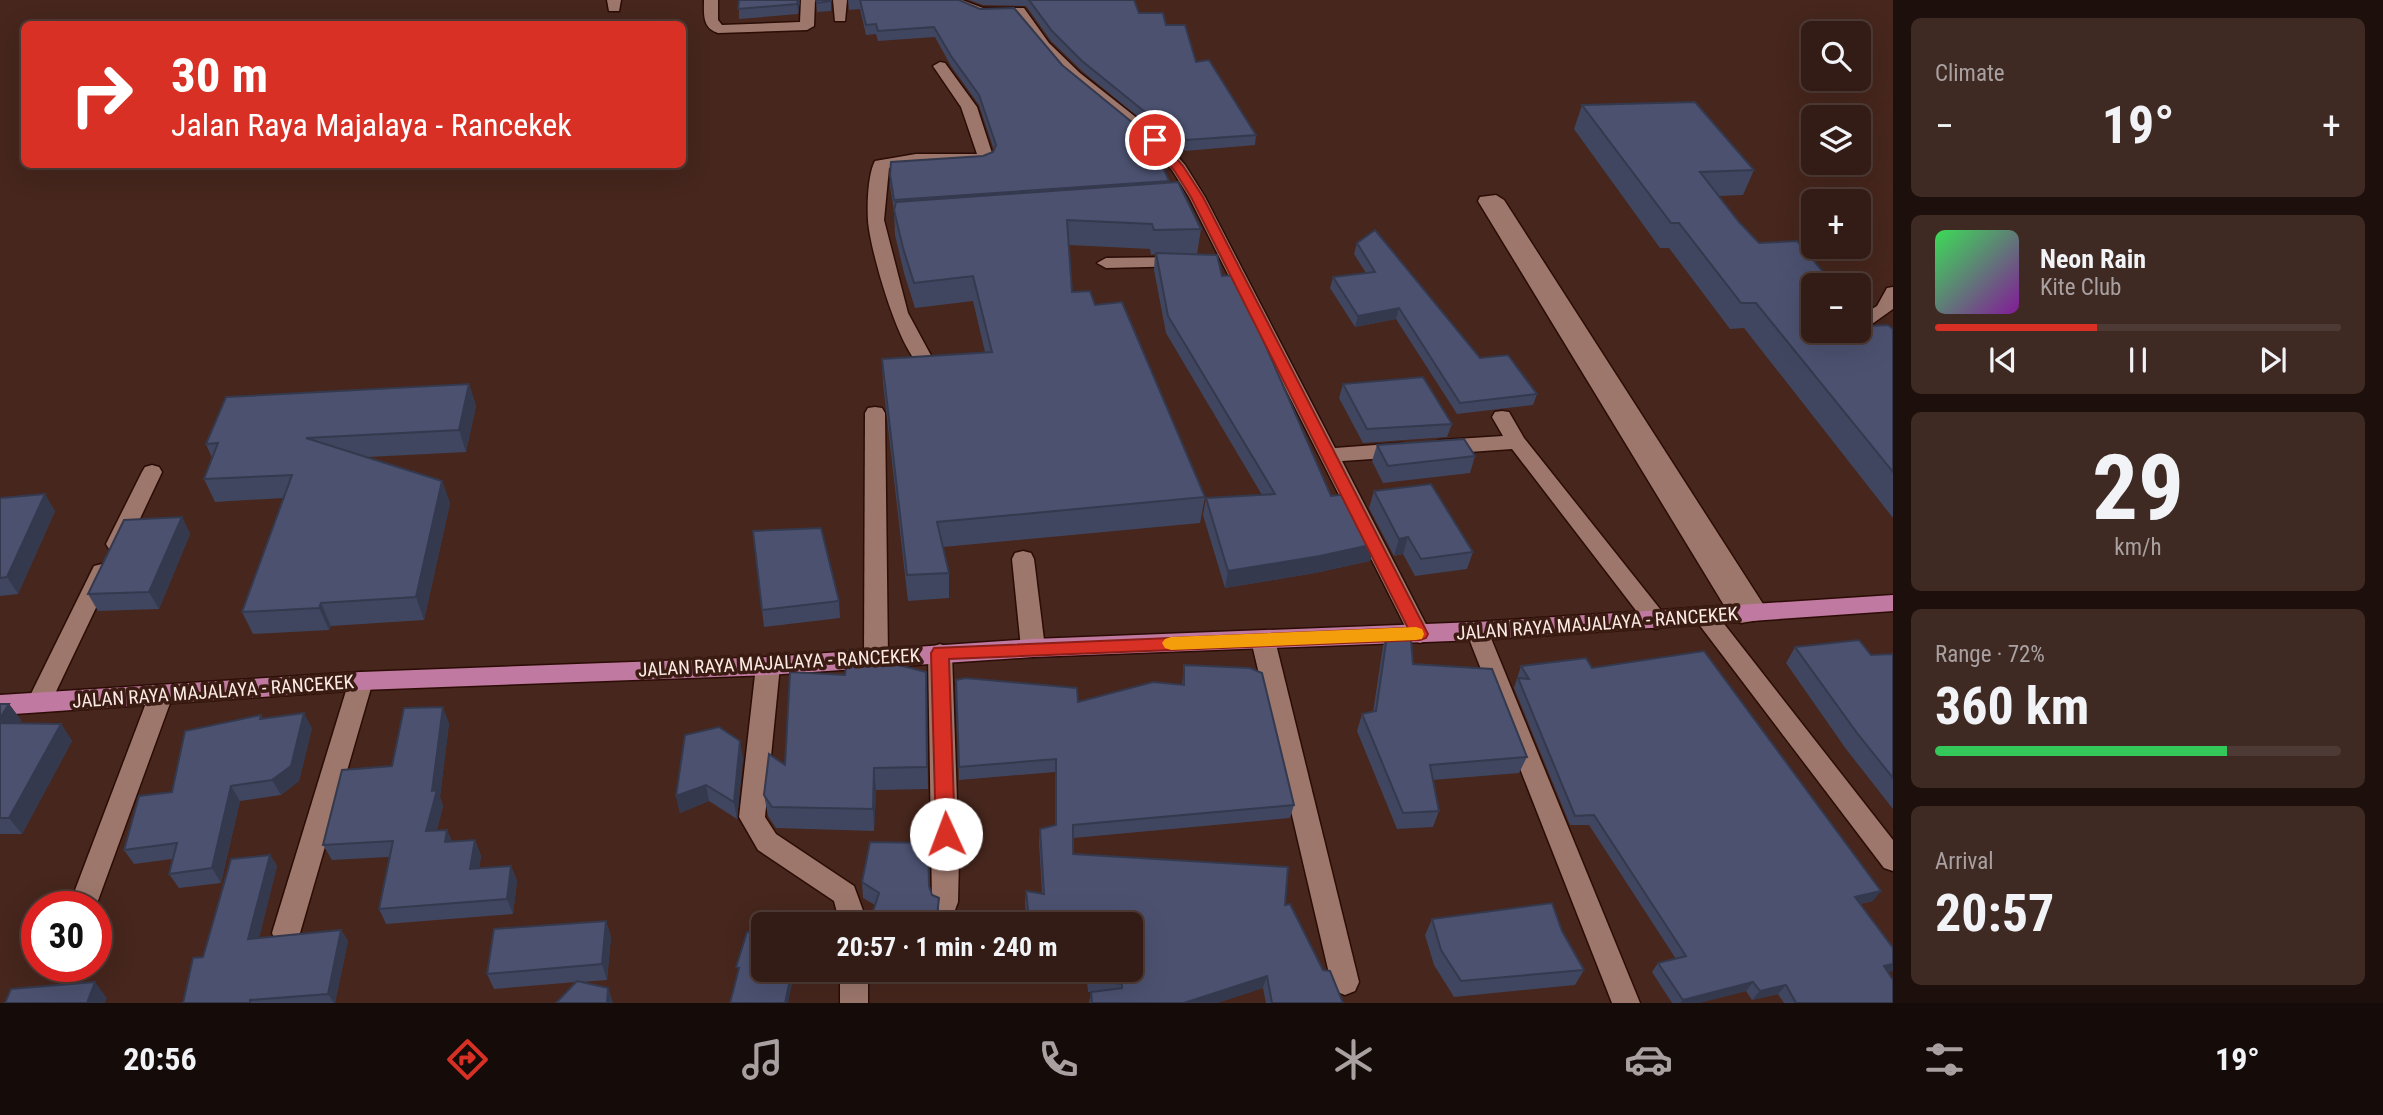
<!DOCTYPE html>
<html lang="en">
<head>
<meta charset="utf-8">
<style>
	:root { --surface:#341c16; --page:#3f2923; --text:#f1f3f6; --muted:#a9a1a1; --line:#4e3a35; --accent:#d93025 }
	body { margin:0; font-family:"Roboto Condensed",sans-serif; background:var(--page); color:var(--text); height:100vh; display:flex; flex-direction:column; font-size:26px; white-space:nowrap }
	* { box-sizing:border-box; margin:0 }
	p { font-size:23px; color:var(--muted) }
	.icon { flex:none; width:38px; height:38px; fill:none; stroke:currentColor; stroke-width:2; stroke-linecap:round; stroke-linejoin:round }
	.map { position:relative; flex:1; overflow:hidden }
	.side { display:flex; flex-direction:column; gap:18px; padding:18px; background:#1d0f0c; width:490px }
	.side>* { flex:none }
	.hud { position:absolute; left:21px; top:21px; width:665px; height:147px; border-radius:10px; box-shadow:0 7px 28px #0002,0 0 0 2px var(--line); background:#d93025; color:#fff; overflow:hidden }
	.fabs { position:absolute; left:1801px; top:21px; display:grid; gap:14px }
	.fabs a { display:grid; place-items:center; width:70px; height:70px; border-radius:10px; background:var(--surface); box-shadow:0 7px 28px #0002,0 0 0 2px var(--line); font-size:35px }
	.speed { position:absolute; left:21px; top:891px; display:flex; gap:14px; font-size:35px; font-weight:700; text-align:center }
	.speed>* { display:grid; place-content:center; width:91px; height:91px; border-radius:50%; background:var(--surface); box-shadow:0 7px 28px #0002,0 0 0 2px var(--line); line-height:1 }
	.speed .limit { border:10px solid #d22; background:#fff; color:#111 }
	.pin { position:absolute; display:grid; place-items:center; width:60px; height:60px; color:#fff; margin:-30px; border:4px solid #fff; border-radius:50%; box-shadow:0 2px 7px #0007 }
	.me { position:absolute; width:77px; margin:-38px; rotate:358deg; stroke-linejoin:round; filter:drop-shadow(0 0 5px #0008) }
	.turn { display:flex; align-items:center; gap:24px; height:147px; padding:0 35px; font-size:32px }
	.turn .icon { width:91px; height:91px; stroke-width:2.5 }
	.turn b { display:block; font-size:49px; line-height:60px }
	.big { font-size:52px; font-weight:700; line-height:1.1 }
	.side .tile { flex:1; display:flex; flex-direction:column; justify-content:center; gap:10px; min-width:0; padding:0 24px; border-radius:10px; background:var(--page) }
	.side .dial { align-items:center; gap:0 }
	.dial b { font-size:91px; line-height:1 }
	.song { display:flex; align-items:center; gap:21px }
	.cover { width:84px; height:84px; border-radius:10px; background:linear-gradient(135deg,hsl(130 70% 55%),hsl(290 70% 35%)) }
	.played { height:7px; border-radius:4px; background:linear-gradient(90deg,var(--accent) 40%,var(--line) 40%) }
	.keys { display:flex; justify-content:space-around; direction:ltr }
	.heat { display:flex; justify-content:space-between; align-items:center; font-size:38px; direction:ltr }
	.charge { height:10px; border-radius:5px; background:linear-gradient(90deg,#34c759 72%,var(--line) 0) }
	.trip { position:absolute; left:751px; top:912px; width:392px; height:70px; border-radius:10px; background:var(--surface); box-shadow:0 7px 28px #0002,0 0 0 2px var(--line); font-weight:700; line-height:70px; text-align:center }
	.tabs { display:flex; height:112px; justify-content:space-around; align-items:center; background:#150b09; color:var(--muted) }
	.tabs .icon { width:49px; height:49px }
	.tabs .active { color:var(--accent) }
	.tabs b { font-size:32px; color:var(--text) }
	main { display:flex; flex:1; min-height:0 }
	.map>svg:first-child { display:block }
	.lines { fill:none; stroke-linecap:round; stroke-linejoin:round }
	.minor-casing { stroke:#2b0d06; stroke-width:3 }
	.major-casing { stroke:#2b0d06; stroke-width:3 }
	.minor { fill:#9d776c; fill-rule:evenodd }
	.major { fill:#c079a0; fill-rule:evenodd }
	.wall { fill:#40465f }
	.shaded-wall { fill:#34394e }
	.building { fill:#4b516f; stroke:#34394e; stroke-width:2 }
	.route { fill:#d93025; stroke:#8d1f18; stroke-width:2 }
	.slow { fill:#f59e0b }
	.labels { text-anchor:middle; stroke-width:7; stroke-linejoin:round; paint-order:stroke }
	.street-label { font-size:19px; fill:#fceae5; stroke:#3b1c13 }
</style>
</head>
<body>
<main>
<div class="map">
<svg width="1893" height="1003" viewBox="0 0 1893 1003">
	<rect width="100%" height="100%" fill="#46261d"/>
	<g class="lines">
		<defs>
			<g id="minor">
				<polygon points="607,0 621,0 619,11 609,11"/>
				<path d="M704,0H718V20L722,25L800,22L801,0H815L814,26L807,30L718,33C702,28 704,14 704,0Z"/>
				<polygon points="833,0 847,0 845,21 835,21"/>
				<polygon points="943,0 962,0 983,8 1024,8 1049,43 1080,73 1161,137 1185,165 1205,197 1335,448 1402,443 1409,445 1412,450 1409,455 1402,457 1342,461 1431,634 1428,640 1420,643 1412,640 1409,634 1189,197 1172,170 1149,143 1070,79 1039,49 1015,15 981,16"/>
				<path d="M940,62L945,63L977,107L993,156L988,162L982,164H916L889,168L884,220L908,313L935,363L926,369C901,362 869,246 868,220C867,204 868,174 875,161L916,154H977L961,107L933,66Z"/>
				<polygon points="1496,195 1504,200 1765,607 1768,613 1765,619 1741,623 1733,620 1478,201 1480,197"/>
				<polygon points="1181,257 1187,258 1190,262 1187,266 1106,268 1097,263 1106,258"/>
				<polygon points="1893,287 1893,309 1872,324 1893,344 1893,361 1886,359 1858,331 1858,317 1877,306 1887,288"/>
				<polygon points="875,407 882,408 885,413 888,657 884,663 876,666 868,663 864,657 865,413 868,408"/>
				<polygon points="1502,411 1509,412 1524,438 1664,614 1667,620 1664,626 1656,629 1648,626 1512,449 1441,454 1434,452 1431,447 1434,442 1441,440 1503,436 1492,417 1495,412"/>
				<polygon points="152,465 159,467 162,472 128,544 125,549 117,552 109,549 106,544 142,472 145,467"/>
				<polygon points="1023,551 1031,553 1034,559 1045,648 1041,654 1033,657 1025,654 1021,648 1012,559 1015,553"/>
				<polygon points="102,564 110,566 113,572 51,702 47,709 39,712 31,709 27,702 91,572 94,566"/>
				<polygon points="1706,608 1714,611 1893,840 1893,871 1884,868 1698,623 1695,617 1698,611"/>
				<polygon points="1477,622 1485,625 1488,631 1640,1003 1612,1003 1466,631 1469,625"/>
				<polygon points="1263,631 1271,634 1275,640 1359,982 1355,991 1345,995 1335,991 1331,982 1251,640 1255,634"/>
				<polygon points="940,644 948,647 952,653 959,860 958,902 955,910 945,914 935,910 932,902 928,653 932,647"/>
				<polygon points="768,657 776,660 780,666 765,817 776,834 854,886 868,924 840,924 834,901 758,850 739,817 756,666 760,660"/>
				<polygon points="361,672 369,674 373,681 300,933 296,942 286,945 276,942 272,933 349,681 353,674"/>
				<polygon points="161,686 169,688 173,695 96,906 69,906 149,695 153,688"/>
				<rect x="840" y="970" width="28" height="33"/>
			</g>
			<polygon id="major" points="1893,595 1893,611 1477,640 1033,657 768,675 361,690 0,715 0,695 361,672 768,657 1033,639 1477,622"/>
		</defs>
		<!-- minor casing -->
		<use href="#minor" class="minor-casing"/>
		<!-- major casing -->
		<use href="#major" class="major-casing"/>
		<!-- minor -->
		<use href="#minor" class="minor"/>
		<!-- major -->
		<use href="#major" class="major"/>
	</g>
	<!-- wall -->
	<g class="wall">
		<polygon points="739,0 800,0 798,14 739,19"/>
		<polygon points="816,0 831,0 831,11 817,12"/>
		<polygon points="848,0 959,0 1062,65 1165,168 1163,168 1169,182 1201,229 1197,254 1180,254 1222,276 1331,496 1375,544 1370,561 1315,573 1225,588 1203,515 1206,498 1262,495 1166,333 1154,270 1155,254 1151,255 1150,249 1069,245 1072,292 1095,305 1205,497 1200,523 943,547 949,573 949,598 908,601 883,384 882,359 985,352 973,301 915,308 904,273 895,235 894,211 890,186 890,175 983,156 993,152 994,150 979,105 951,66 935,37 878,41 876,34 866,35 860,9 849,10"/>
		<polygon points="969,0 1134,0 1139,13 1166,25 1256,135 1255,145 1185,151 1176,139 1170,143 1082,71 1051,41 1026,6 983,5"/>
		<polygon points="1582,105 1754,170 1743,195 1719,196 1739,222 1759,243 1869,326 1893,329 1893,518 1744,328 1730,329 1669,248 1660,248 1574,129"/>
		<polygon points="1357,243 1480,358 1537,394 1533,405 1457,414 1396,319 1355,327 1330,288 1333,277 1366,273 1354,254"/>
		<polygon points="469,384 476,406 466,452 368,457 442,481 450,503 424,620 331,626 329,630 253,634 242,612 284,498 215,502 204,479 212,458 206,444"/>
		<polygon points="1343,384 1452,424 1447,437 1363,443 1339,398"/>
		<polygon points="1377,445 1475,456 1470,473 1383,483 1372,461"/>
		<polygon points="1374,491 1473,552 1467,569 1415,576 1403,554 1394,556 1369,508"/>
		<polygon points="0,498 55,511 18,594 0,596"/>
		<polygon points="182,517 190,534 159,609 98,611 88,594"/>
		<polygon points="753,531 839,601 840,618 764,627"/>
		<polygon points="1388,629 1413,664 1527,757 1519,773 1433,780 1439,811 1433,827 1397,829 1357,731 1362,714 1373,712 1383,646"/>
		<polygon points="1795,647 1871,655 1893,654 1893,809 1846,749 1786,663"/>
		<polygon points="879,660 926,672 928,789 876,790 874,831 776,828 768,816 764,795 785,765"/>
		<polygon points="1184,665 1294,805 1290,818 1073,838 1073,854 1285,905 1343,1003 1266,1003 1263,988 1217,1003 1089,1003 1091,992 1088,992 1086,970 1130,970 1130,924 1027,924 1025,903 1026,891 1042,893 1039,842 1040,829 1055,826 1055,772 959,780 956,680 1078,702 1182,685"/>
		<polygon points="1521,666 1592,668 1873,901 1860,904 1888,972 1893,1003 1784,1003 1778,994 1752,1000 1746,991 1699,1003 1672,1003 1652,972 1658,963 1676,959 1589,825 1570,825 1514,688"/>
		<polygon points="0,704 9,704 21,720 19,724 61,724 72,741 22,834 0,834"/>
		<polygon points="261,715 263,719 312,728 299,781 281,795 240,801 221,883 179,888 169,874 172,859 134,864 124,850 172,792"/>
		<polygon points="449,723 440,797 443,806 437,830 447,830 452,842 475,840 481,856 479,869 511,866 517,881 513,914 386,924 379,909 389,857 332,860 323,845 392,766"/>
		<polygon points="743,757 737,819 709,801 680,813 676,796"/>
		<polygon points="270,855 277,866 259,938 341,930 348,941 335,1003 183,1003 203,957"/>
		<polygon points="862,882 929,886 932,895 939,898 938,924 869,924 875,905 863,898"/>
		<polygon points="1432,919 1562,931 1584,970 1575,985 1454,997 1434,965 1425,935"/>
		<polygon points="606,921 611,937 607,980 581,982 608,988 613,1003 556,1003 576,982 494,989 487,974"/>
		<polygon points="899,970 932,970 932,973"/>
	</g>
	<!-- shaded-wall -->
	<g class="shaded-wall">
		<polygon points="798,0 800,0 798,14 797,4"/>
		<polygon points="1178,129 1176,139 1170,143 1171,133"/>
		<polygon points="1166,157 1165,168 1157,169 1159,158"/>
		<polygon points="1399,308 1396,319 1355,327 1358,316"/>
		<polygon points="469,384 476,406 466,452 459,430"/>
		<polygon points="442,481 450,503 424,620 416,597"/>
		<polygon points="45,494 55,511 18,594 7,577"/>
		<polygon points="182,517 190,534 159,609 149,592"/>
		<polygon points="1408,537 1403,554 1394,556 1399,539"/>
		<polygon points="1375,544 1370,561 1315,573 1225,588 1228,571"/>
		<polygon points="321,603 331,626 329,630 319,608"/>
		<polygon points="9,704 21,720 9,740 0,727 0,718"/>
		<polygon points="443,707 449,723 440,797 443,806 433,846 426,831"/>
		<polygon points="304,713 312,728 299,781 281,795 272,780"/>
		<polygon points="61,724 72,741 22,834 9,818"/>
		<polygon points="740,741 743,757 737,819 734,802"/>
		<polygon points="874,768 876,790 874,831 873,809"/>
		<polygon points="706,785 709,801 680,813 676,796"/>
		<polygon points="231,786 240,801 221,883 212,868"/>
		<polygon points="447,830 453,845 445,842"/>
		<polygon points="475,840 481,856 477,885 470,869"/>
		<polygon points="270,855 277,866 256,950 248,939"/>
		<polygon points="511,866 517,881 513,914 507,899"/>
		<polygon points="1881,891 1873,901 1847,906 1855,897"/>
		<polygon points="939,898 938,924 936,924"/>
		<polygon points="606,921 611,937 607,980 602,964"/>
		<polygon points="341,930 348,941 335,1003 334,1003 328,994"/>
		<polygon points="1893,964 1893,971 1875,976 1884,966"/>
		<polygon points="792,970 795,970 788,1003 785,1003"/>
		<polygon points="1267,976 1263,988 1217,1003 1184,1003"/>
		<polygon points="95,982 107,998 105,1003 87,1003"/>
		<polygon points="1753,982 1746,991 1699,1003 1680,1003 1683,1000"/>
		<polygon points="1786,985 1778,994 1752,1000 1760,991"/>
		<polygon points="608,988 613,1003 607,1003"/>
	</g>
	<!-- building -->
	<g class="building">
		<polygon points="739,0 798,0 797,4 738,9"/>
		<polygon points="816,0 831,0 831,1 817,3"/>
		<polygon points="860,0 959,0 980,9 1014,8 1062,65 1133,123 1161,150 1166,157 1159,158 1169,181 894,200 890,175 891,162 983,156 993,152 996,145 979,95 951,56 934,27 878,31 876,24 866,25"/>
		<polygon points="1029,0 1134,0 1139,13 1163,13 1166,25 1185,25 1196,62 1209,60 1256,135 1186,140 1178,129 1171,133 1082,61 1052,31"/>
		<polygon points="1695,102 1754,170 1700,172 1739,222 1759,243 1797,241 1834,285 1813,285 1813,331 1858,331 1858,313 1869,326 1888,325 1893,329 1893,472 1756,303 1741,303 1679,223 1671,223 1582,105"/>
		<polygon points="1178,182 1201,229 1154,230 1152,224 1067,220 1072,292 1090,291 1095,305 1122,302 1205,497 937,522 949,573 907,575 882,359 992,352 973,276 914,283 903,248 894,210 896,202"/>
		<polygon points="1375,230 1480,358 1508,355 1537,394 1460,403 1399,308 1358,316 1333,277 1375,272 1357,243"/>
		<polygon points="1156,253 1217,255 1222,276 1235,275 1331,496 1349,494 1375,544 1320,556 1228,571 1206,498 1275,494 1168,316"/>
		<polygon points="1423,377 1452,424 1367,429 1343,384"/>
		<polygon points="469,384 459,430 306,438 442,481 416,597 321,603 319,608 242,612 292,475 204,479 218,443 206,444 226,397"/>
		<polygon points="1464,439 1475,456 1388,466 1377,445"/>
		<polygon points="1431,484 1473,552 1421,559 1408,537 1399,539 1374,491"/>
		<polygon points="45,494 7,577 0,578 0,498"/>
		<polygon points="182,517 149,592 88,594 124,520"/>
		<polygon points="821,528 839,601 762,610 753,531"/>
		<polygon points="1388,629 1410,629 1413,664 1492,669 1527,757 1430,765 1439,811 1403,813 1362,714 1376,711"/>
		<polygon points="1859,640 1871,655 1893,654 1893,778 1857,733 1795,647"/>
		<polygon points="848,650 879,653 879,660 926,672 927,767 874,768 873,809 772,807 764,795 769,754 785,765 790,672 845,675"/>
		<polygon points="1704,651 1881,891 1855,897 1893,948 1893,964 1884,966 1893,980 1893,1003 1796,1003 1786,985 1760,991 1753,982 1683,1000 1658,963 1686,956 1594,815 1575,816 1518,678 1529,679 1521,666 1586,658 1592,668"/>
		<polygon points="1184,665 1250,668 1262,673 1294,805 1073,825 1073,854 1288,867 1285,905 1290,904 1323,970 1330,971 1343,1003 1272,1003 1267,976 1184,1003 1092,1003 1091,992 1122,988 1122,984 1090,980 1089,970 1130,970 1130,924 1028,924 1029,919 1026,891 1044,894 1040,829 1056,825 1056,759 959,767 956,680 965,678 1077,688 1078,702 1153,682 1184,685"/>
		<polygon points="0,704 9,704 0,718"/>
		<polygon points="443,707 432,791 437,790 426,831 447,830 445,842 475,840 470,869 511,866 507,899 379,909 393,841 323,845 342,770 392,766 404,708"/>
		<polygon points="304,713 291,766 272,780 231,786 212,868 169,874 177,843 124,850 139,796 172,792 185,731 261,715 260,719"/>
		<polygon points="0,723 61,724 9,818 0,818"/>
		<polygon points="719,727 740,741 734,802 706,785 676,796 685,735"/>
		<polygon points="870,842 928,843 929,886 932,895 939,898 936,924 869,924 879,893 862,882"/>
		<polygon points="270,855 248,939 341,930 328,994 250,1000 250,1003 183,1003 193,958 203,957 231,859"/>
		<polygon points="1552,903 1562,931 1584,970 1461,981 1441,950 1432,919"/>
		<polygon points="606,921 602,964 487,974 494,929"/>
		<polygon points="747,932 763,934 763,970 792,970 785,1003 730,1003 739,968 736,967"/>
		<polygon points="577,981 608,988 607,1003 556,1003"/>
		<polygon points="95,982 87,1003 5,1003 11,989"/>
	</g>
	<!-- route -->
	<polygon class="route" points="1151,138 1159,138 1183,166 1203,197 1428,634 1426,638 1420,640 949,659 955,834 952,840 946,842 939,840 936,834 931,653 934,648 1408,628 1191,197 1174,170 1149,140"/>
	<!-- slow -->
	<polygon class="slow" points="1416,627 1422,629 1424,634 1422,639 1416,640 1171,650 1165,648 1162,643 1165,639 1171,637"/>
	<g class="labels">
		<!-- street labels -->
		<g class="street-label">
			<text transform="translate(1597 623) rotate(-4)" y="7">JALAN RAYA MAJALAYA - RANCEKEK</text>
			<text transform="translate(779 662) rotate(-3)" y="7">JALAN RAYA MAJALAYA - RANCEKEK</text>
			<text transform="translate(213 691) rotate(-4)" y="7">JALAN RAYA MAJALAYA - RANCEKEK</text>
		</g>
	</g>
</svg>
<div class="fabs">
<a><svg class="icon" aria-label="search" viewBox="0 0 24 24"><circle cx="10" cy="10" r="6"/><path d="M15 15l6 6"/></svg></a>
<a><svg class="icon" aria-label="layers" viewBox="0 0 24 24"><path d="M12 4l9 5-9 5-9-5zM3 14l9 5 9-5"/></svg></a>
<a>+</a>
<a>−</a>
</div>
<div class="speed"><div class="limit">30</div></div>
<div class="pin" style="left:1155px;top:140px;background:#d93025"><svg class="icon" aria-label="arrive" viewBox="0 0 24 24"><path d="M6 21V4h12l-3 4 3 4H6"/></svg></div>
<svg class="me" style="left:946px;top:834px" viewBox="-20 -20 40 40"><circle r="19" fill="#fff"/><path d="M0-13L10 11 0 6-10 11z" fill="#d93025"/></svg>
<div class="trip">20:57 · 1 min · 240 m</div>
<div class="hud">
<div class="turn"><svg class="icon" aria-label="right" viewBox="0 0 24 24"><path d="M7 20v-9h11M14 6l5 5-5 5"/></svg><div><b>30 m</b>Jalan Raya Majalaya - Rancekek</div></div>
</div>
</div>
<section class="side">
<div class="tile"><p>Climate</p>
<div class="heat"><a>−</a><b class="big">19°</b><a>+</a></div>
</div>
<div class="tile">
<div class="song"><i class="cover"></i><div><b>Neon Rain</b><p>Kite Club</p></div></div>
<div class="played"></div>
<div class="keys"><svg class="icon" aria-label="previous" viewBox="0 0 24 24"><path d="M18 5L8 12l10 7zM5 5v14"/></svg><svg class="icon" aria-label="pause" viewBox="0 0 24 24"><path d="M8 5v14M16 5v14"/></svg><svg class="icon" aria-label="next" viewBox="0 0 24 24"><path d="M6 5l10 7-10 7zM19 5v14"/></svg></div>
</div>
<div class="tile dial"><b>29</b><p>km/h</p></div>
<div class="tile"><p>Range · 72%</p><b class="big">360 km</b><div class="charge"></div></div>
<div class="tile"><p>Arrival</p><b class="big">20:57</b></div>
</section>
</main>
<nav class="tabs">
<b>20:56</b>
<svg class="icon active" aria-label="directions" viewBox="0 0 24 24"><path d="M12 3l9 9-9 9-9-9zM9 14v-3h6M13 9l2 2-2 2"/></svg>
<svg class="icon" aria-label="music" viewBox="0 0 24 24"><path d="M9 18V5l10-2v13"/><circle cx="6" cy="18" r="3"/><circle cx="16" cy="16" r="3"/></svg>
<svg class="icon" aria-label="phone" viewBox="0 0 24 24"><path d="M5 4h4l2 5-3 2q2 4 5 5l2-3 5 2v4C11 20 4 13 5 4z"/></svg>
<svg class="icon" aria-label="climate" viewBox="0 0 24 24"><path d="M12 3v18M4 7l16 10M4 17L20 7"/></svg>
<svg class="icon" aria-label="car" viewBox="0 0 24 24"><path d="M5 17H2v-5l4-1 3-4h7l3 4 3 1v5h-3M9 17h6M6 11h13"/><circle cx="7" cy="17" r="2"/><circle cx="17" cy="17" r="2"/></svg>
<svg class="icon" aria-label="filters" viewBox="0 0 24 24"><path d="M4 7h16M4 17h16"/><circle cx="9" cy="7" r="2"/><circle cx="15" cy="17" r="2"/></svg>
<b>19°</b>
</nav>
</body>
</html>
